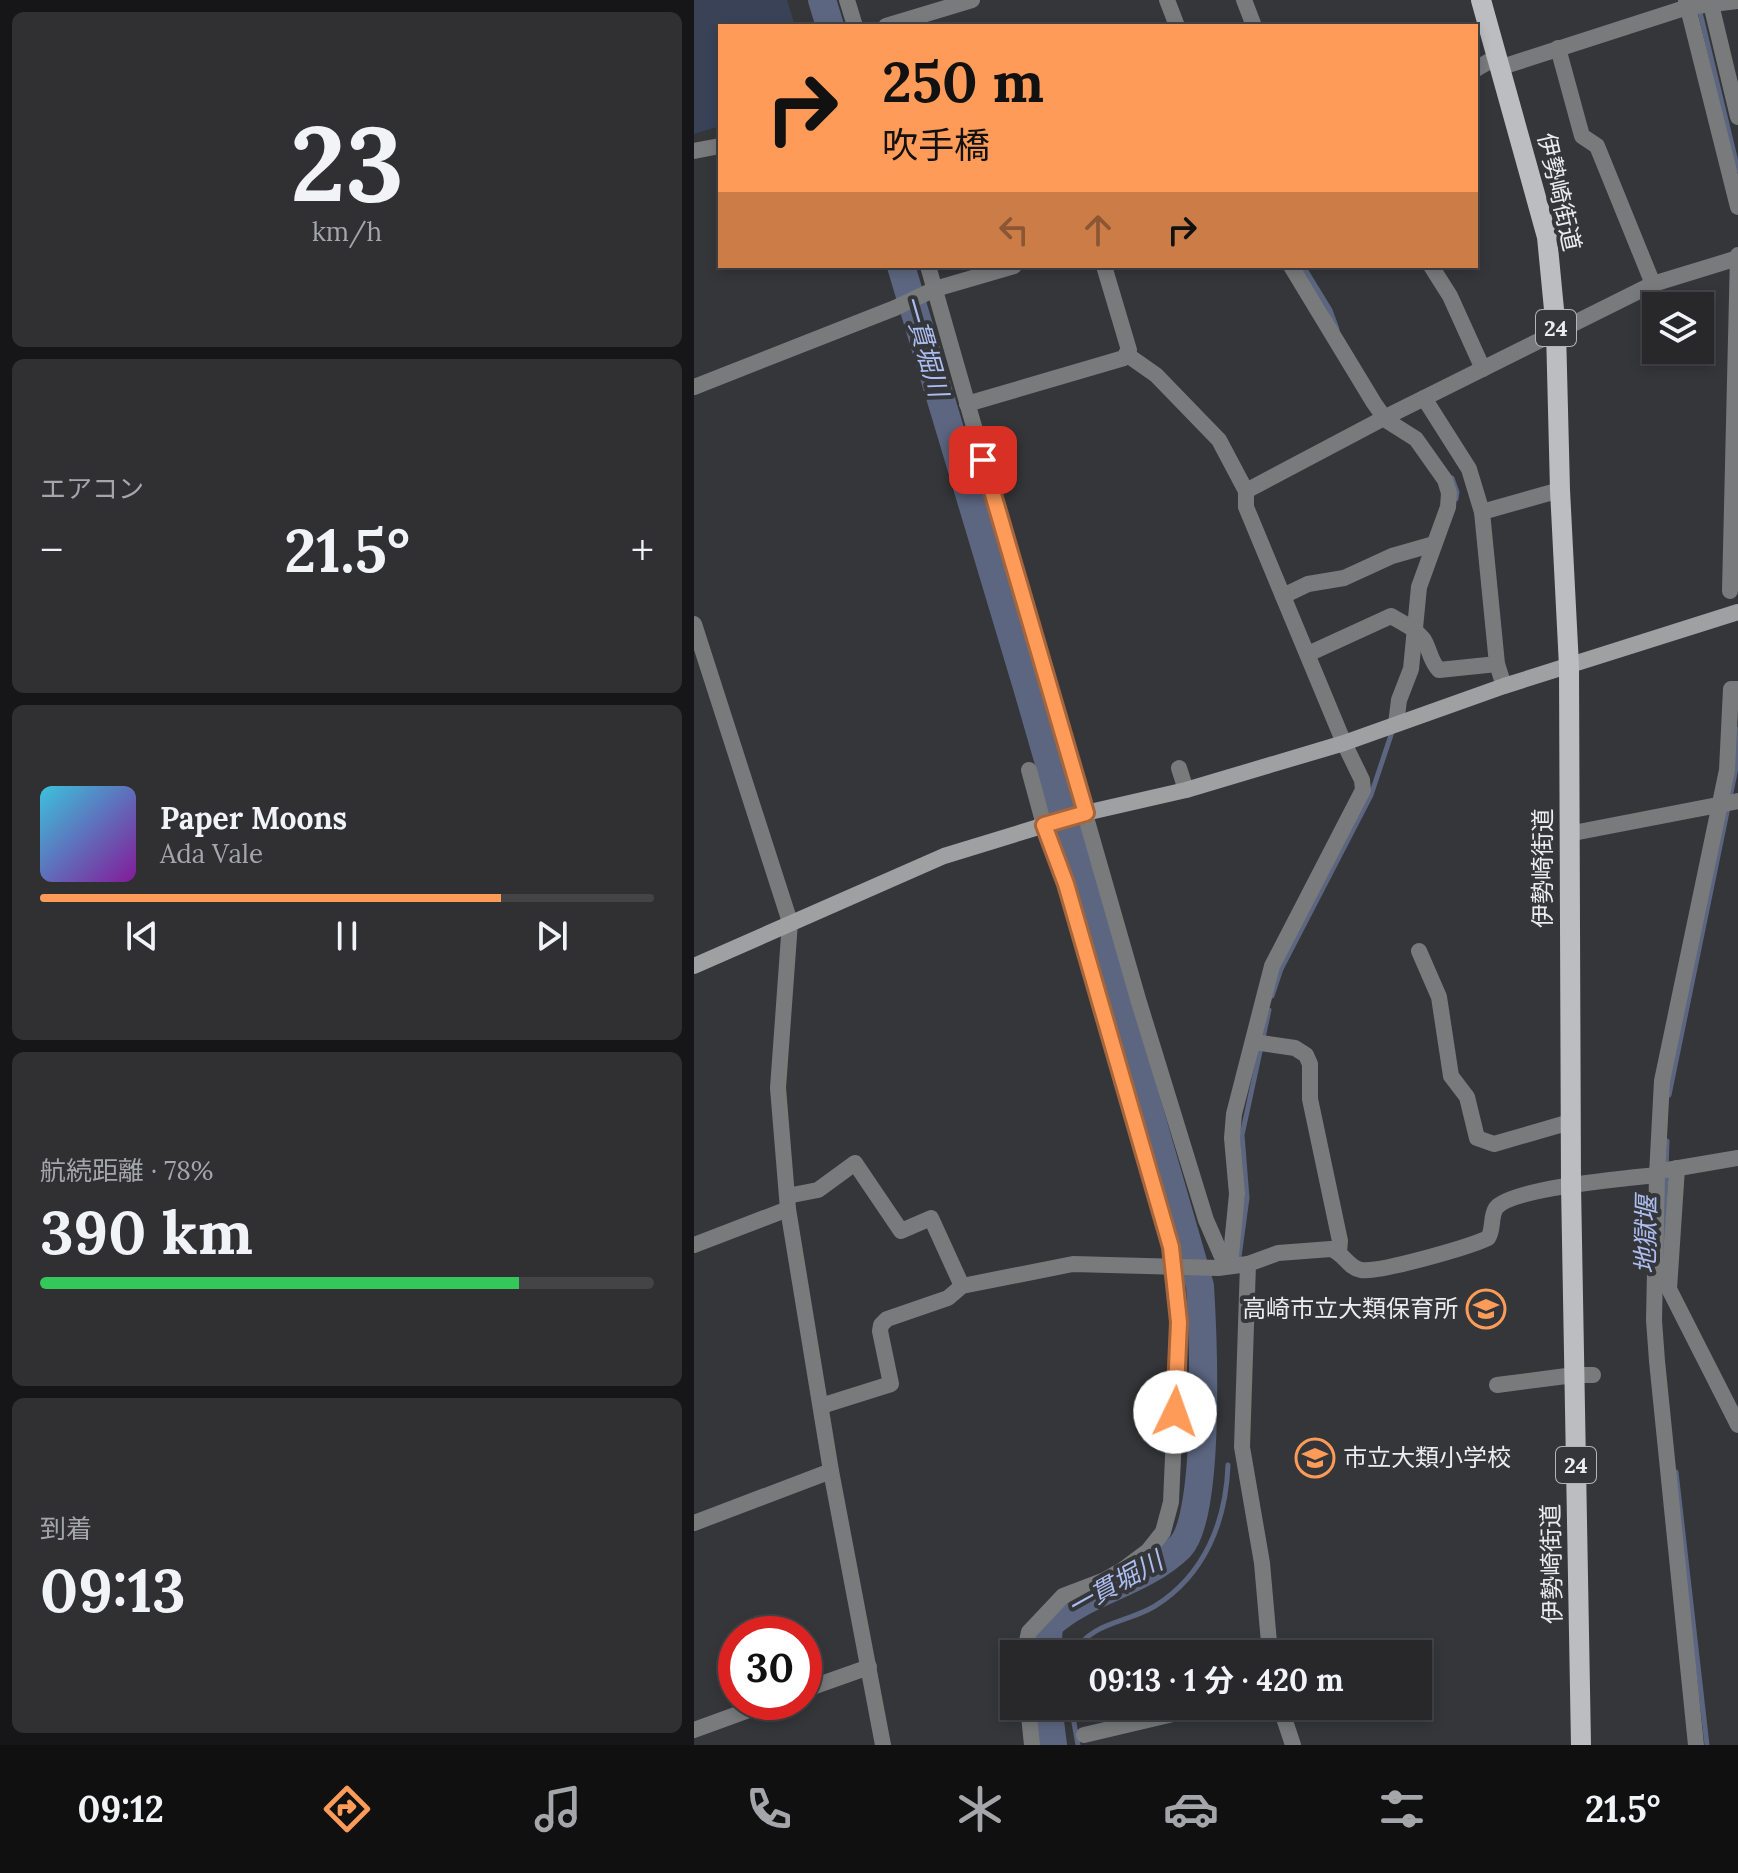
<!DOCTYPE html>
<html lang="ja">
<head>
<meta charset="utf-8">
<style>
	:root { --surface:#28282b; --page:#303033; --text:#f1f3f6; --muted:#a5a6a9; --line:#444447; --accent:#ff9b59 }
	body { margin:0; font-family:Lora,"Noto Sans JP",serif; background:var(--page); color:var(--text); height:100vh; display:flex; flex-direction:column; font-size:30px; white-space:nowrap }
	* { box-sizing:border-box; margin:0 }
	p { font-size:26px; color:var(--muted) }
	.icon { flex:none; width:44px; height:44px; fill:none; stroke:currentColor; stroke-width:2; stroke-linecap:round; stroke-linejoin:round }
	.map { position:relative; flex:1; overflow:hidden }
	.panel { display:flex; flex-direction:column; gap:12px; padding:12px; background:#161618; width:694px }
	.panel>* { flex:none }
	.guide { position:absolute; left:24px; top:24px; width:760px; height:244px; border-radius:0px; box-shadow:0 4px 12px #0003,0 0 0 2px var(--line); background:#ff9b59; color:#111; overflow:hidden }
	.buttons { position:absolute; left:948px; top:292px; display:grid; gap:16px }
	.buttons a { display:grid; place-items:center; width:72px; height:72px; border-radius:0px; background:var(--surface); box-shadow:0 4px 12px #0003,0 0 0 2px var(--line); font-size:40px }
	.speed { position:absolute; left:24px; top:1616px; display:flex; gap:16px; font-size:40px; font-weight:700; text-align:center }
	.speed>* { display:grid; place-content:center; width:104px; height:104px; border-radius:50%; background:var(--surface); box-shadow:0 4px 12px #0003,0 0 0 2px var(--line); line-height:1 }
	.speed .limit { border:12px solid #d22; background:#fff; color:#111 }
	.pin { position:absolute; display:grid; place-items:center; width:68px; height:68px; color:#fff; margin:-34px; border-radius:16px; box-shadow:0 4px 12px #0006 }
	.me { position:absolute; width:88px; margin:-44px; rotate:3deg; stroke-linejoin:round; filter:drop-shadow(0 0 6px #0008) }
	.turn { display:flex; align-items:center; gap:28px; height:168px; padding:0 32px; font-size:36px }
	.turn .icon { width:104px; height:104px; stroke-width:2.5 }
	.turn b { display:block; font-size:56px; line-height:68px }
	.lanes { display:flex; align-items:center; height:76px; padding:0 32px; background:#0003; justify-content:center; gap:40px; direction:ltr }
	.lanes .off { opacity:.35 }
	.big { font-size:60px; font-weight:700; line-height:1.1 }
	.panel .tile { flex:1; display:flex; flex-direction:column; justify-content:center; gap:12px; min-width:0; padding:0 28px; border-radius:12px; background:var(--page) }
	.panel .dial { align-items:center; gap:0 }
	.dial b { font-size:104px; line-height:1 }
	.song { display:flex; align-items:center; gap:24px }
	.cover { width:96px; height:96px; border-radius:12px; background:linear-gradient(135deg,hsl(190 70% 55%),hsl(290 70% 35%)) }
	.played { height:8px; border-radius:4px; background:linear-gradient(90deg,var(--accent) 75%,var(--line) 75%) }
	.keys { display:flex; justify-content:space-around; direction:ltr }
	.heat { display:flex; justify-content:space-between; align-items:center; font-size:44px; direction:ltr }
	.charge { height:12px; border-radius:6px; background:linear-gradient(90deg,#34c759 78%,var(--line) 0) }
	.trip { position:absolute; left:306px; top:1640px; width:432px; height:80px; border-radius:0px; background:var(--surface); box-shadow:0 4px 12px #0003,0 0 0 2px var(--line); font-weight:700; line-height:80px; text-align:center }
	.dock { display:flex; height:128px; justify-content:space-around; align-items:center; background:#101011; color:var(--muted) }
	.dock .icon { width:56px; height:56px }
	.dock .selected { color:var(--accent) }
	.dock b { font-size:36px; color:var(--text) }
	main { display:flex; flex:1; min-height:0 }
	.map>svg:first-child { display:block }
	.green { fill:#3a4258 }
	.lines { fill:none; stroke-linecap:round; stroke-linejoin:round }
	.stream { stroke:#5c6681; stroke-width:5 }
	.river { stroke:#5c6681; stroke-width:28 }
	.street { stroke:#797a7b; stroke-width:16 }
	.secondary { stroke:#9fa0a2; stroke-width:16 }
	.primary { stroke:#bcbdc0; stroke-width:20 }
	.route-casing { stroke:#a6653a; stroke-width:20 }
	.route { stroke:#ff9b59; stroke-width:14 }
	.labels { text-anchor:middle; stroke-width:8; stroke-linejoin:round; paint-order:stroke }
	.shield { fill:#353639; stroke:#b5b5b8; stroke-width:2 }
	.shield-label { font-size:22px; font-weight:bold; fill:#ececee }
	.street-label { font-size:24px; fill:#ececee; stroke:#353639 }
	.poi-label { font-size:24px; fill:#ececee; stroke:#353639; text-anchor:end }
	.water-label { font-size:26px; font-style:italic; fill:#acbdf0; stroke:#353639 }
</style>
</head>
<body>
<main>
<section class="panel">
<div class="tile dial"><b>23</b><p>km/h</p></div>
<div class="tile"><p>エアコン</p>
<div class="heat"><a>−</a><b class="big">21.5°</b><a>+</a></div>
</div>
<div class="tile">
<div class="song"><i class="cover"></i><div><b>Paper Moons</b><p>Ada Vale</p></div></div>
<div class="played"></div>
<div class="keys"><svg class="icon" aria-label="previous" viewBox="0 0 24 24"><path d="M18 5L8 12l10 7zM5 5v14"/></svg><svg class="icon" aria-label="pause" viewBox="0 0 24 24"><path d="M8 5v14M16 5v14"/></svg><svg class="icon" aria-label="next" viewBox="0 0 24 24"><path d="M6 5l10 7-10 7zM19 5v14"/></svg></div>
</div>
<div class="tile"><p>航続距離 · 78%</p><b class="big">390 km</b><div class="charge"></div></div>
<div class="tile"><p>到着</p><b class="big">09:13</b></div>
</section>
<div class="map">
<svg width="1044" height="1745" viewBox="0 0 1044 1745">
	<rect width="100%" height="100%" fill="#353639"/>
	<!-- green -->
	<polygon class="green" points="0,0 93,0 101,26 26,26 26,126 0,134"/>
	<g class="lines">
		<!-- stream -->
		<g class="stream">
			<polyline points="1005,8 1044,170"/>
			<polyline points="609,266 636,310 643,329"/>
			<polyline points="758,478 763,492 762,499"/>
			<polyline points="578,996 587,969 677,795 699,729"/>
			<polyline points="975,1095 1042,768 1044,729"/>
			<polyline points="969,1254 973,1141"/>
			<polyline points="545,1257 553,1198 548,1135 575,1010"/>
			<polyline points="982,1472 1013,1745"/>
			<path d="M379,1654C398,1621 431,1624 461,1606C511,1575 532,1521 534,1465"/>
			<polyline points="377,1706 384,1745"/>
		</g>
		<!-- river -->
		<g class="river">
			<polyline points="128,0 136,26"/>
			<path d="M207,266L333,687L506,1286C509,1334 517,1516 486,1547C448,1584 393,1590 355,1625L353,1654"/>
			<polyline points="354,1706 359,1745"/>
		</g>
		<!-- street -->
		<g class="street">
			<polyline points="153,0 161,26"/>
			<polyline points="473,0 483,26"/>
			<polyline points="550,0 560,26"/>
			<polyline points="992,0 1044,207"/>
			<polyline points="1016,0 1044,117"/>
			<polyline points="192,26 278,0"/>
			<polyline points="864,48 888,136 903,146 959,284"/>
			<polyline points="808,67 994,7 1044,1"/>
			<polyline points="782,69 804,56"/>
			<polyline points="0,151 26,146"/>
			<polyline points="234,266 444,999 512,1220 532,1266"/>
			<polyline points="597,266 680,403 692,420 722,439 751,480 755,493 754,507 725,587 717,669 705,700 702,724"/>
			<polyline points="737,266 756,296 789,369"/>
			<polyline points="432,354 462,375 525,440 552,491"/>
			<polyline points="0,387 201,308 241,289 320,266"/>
			<polyline points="730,398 775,469 788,512 803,664 810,686"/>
			<polyline points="273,404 430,358 435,350 410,266"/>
			<polyline points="788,512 866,490"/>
			<polyline points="1036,591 1044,255"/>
			<polyline points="589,596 614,584 650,578 698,556 740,544"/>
			<polyline points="0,624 96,922 84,1088 94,1209 137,1471 189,1745"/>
			<path d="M614,654L697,616C709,623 722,629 730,640C736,650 736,661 745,670L803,664"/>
			<polyline points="485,768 492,790"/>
			<polyline points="874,834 1044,801"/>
			<polyline points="725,951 745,997 757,1076 773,1097 783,1138 800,1144 876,1122"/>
			<polyline points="560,1042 601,1048 612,1055 616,1064 616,1099 646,1241 645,1252"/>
			<polyline points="983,1168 975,1289 1044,1425"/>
			<polyline points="973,1170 1044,1158"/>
			<polyline points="93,1196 124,1190 161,1163 207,1231 237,1218 268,1286"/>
			<polyline points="0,1245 94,1209"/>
			<polyline points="554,1264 548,1447 568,1563 576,1654"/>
			<polyline points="536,1265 543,1194 538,1138 540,1114 578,966 669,790 668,780 650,743 552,507 552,491 690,418 959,284 1044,258"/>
			<polyline points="803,1385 880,1375 899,1375"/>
			<path d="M127,1406L197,1384L186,1331L187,1325L193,1319L254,1298L268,1286L379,1264L524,1268L554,1264L584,1253L637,1249C650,1253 653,1267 667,1270C685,1273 775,1247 794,1238C800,1229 796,1217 802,1208C817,1188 935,1178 963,1175"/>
			<polyline points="0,1523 137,1471"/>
			<polyline points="330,1654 335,1632 369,1596 411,1580 430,1569 454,1551 469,1532 477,1502 485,1322 477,1247 372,884 350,825 335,770"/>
			<polyline points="110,1690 175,1667"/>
			<polyline points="334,1706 338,1745"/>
			<polyline points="586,1706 599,1745"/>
			<polyline points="0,1730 77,1702"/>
			<polyline points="390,1735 513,1706"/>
			<polyline points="1002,1745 963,1361 960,1320 963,1175 968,1081 1033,770 1037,689 1044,689"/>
		</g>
		<!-- secondary -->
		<polyline class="secondary" points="0,966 250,856 387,814 492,790 650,743 810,686 1044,612"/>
		<!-- primary -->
		<polyline class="primary" points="787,0 853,237 862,330 866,490 875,666 877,1185 887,1745"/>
	</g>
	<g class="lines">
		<defs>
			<polyline id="route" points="289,460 392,813 350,825 372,884 477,1247 485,1322 481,1412"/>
		</defs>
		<!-- route casing -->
		<use href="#route" class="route-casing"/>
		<!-- route -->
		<use href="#route" class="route"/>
	</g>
	<!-- icons -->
	<defs>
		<symbol id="school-ring" viewBox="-11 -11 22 22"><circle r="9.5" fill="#353639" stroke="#ff9b59" stroke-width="1.5"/><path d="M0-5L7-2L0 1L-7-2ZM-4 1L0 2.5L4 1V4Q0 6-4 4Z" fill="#ff9b59"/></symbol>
	</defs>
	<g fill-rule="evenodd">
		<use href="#school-ring" x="770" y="1287" width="44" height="44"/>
		<use href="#school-ring" x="599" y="1436" width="44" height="44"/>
	</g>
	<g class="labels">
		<!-- shield labels -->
		<g class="shield">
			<rect x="842" y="310" width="40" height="36" rx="6"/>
			<rect x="862" y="1447" width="40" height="36" rx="6"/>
		</g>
		<g class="shield-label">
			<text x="862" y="336">24</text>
			<text x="882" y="1473">24</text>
		</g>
		<!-- street labels -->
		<g class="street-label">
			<text transform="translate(865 192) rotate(77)" y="8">伊勢崎街道</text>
			<text transform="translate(849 868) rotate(-90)" y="8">伊勢崎街道</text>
			<text transform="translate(858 1564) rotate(-91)" y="8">伊勢崎街道</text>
		</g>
		<!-- poi labels -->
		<g class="poi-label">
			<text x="764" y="1317">高崎市立大類保育所</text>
			<text x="649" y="1466" text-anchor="start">市立大類小学校</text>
		</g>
		<!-- water labels -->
		<g class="water-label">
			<text transform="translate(231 346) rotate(74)" y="9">一貫堀川</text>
			<text transform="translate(952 1235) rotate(-89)" y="9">地獄堰</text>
			<text transform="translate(421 1584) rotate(-29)" y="9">一貫堀川</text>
		</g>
	</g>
</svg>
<div class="buttons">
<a><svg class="icon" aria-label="layers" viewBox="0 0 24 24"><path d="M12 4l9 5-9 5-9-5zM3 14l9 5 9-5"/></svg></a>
</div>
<div class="speed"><div class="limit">30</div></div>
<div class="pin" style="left:289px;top:460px;background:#d93025"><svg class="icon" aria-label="arrive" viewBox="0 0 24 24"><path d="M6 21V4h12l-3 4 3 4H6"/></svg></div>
<svg class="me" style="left:481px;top:1412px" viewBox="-20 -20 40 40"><circle r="19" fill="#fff"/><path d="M0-13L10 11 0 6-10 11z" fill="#ff9b59"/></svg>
<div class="trip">09:13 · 1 分 · 420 m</div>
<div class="guide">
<div class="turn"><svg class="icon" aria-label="right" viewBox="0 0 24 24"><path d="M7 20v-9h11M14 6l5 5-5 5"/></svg><div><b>250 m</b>吹手橋</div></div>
<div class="lanes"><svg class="icon off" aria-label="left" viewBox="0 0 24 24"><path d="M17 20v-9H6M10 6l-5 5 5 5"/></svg><svg class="icon off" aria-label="ahead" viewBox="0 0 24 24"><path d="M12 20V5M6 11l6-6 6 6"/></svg><svg class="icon" aria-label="right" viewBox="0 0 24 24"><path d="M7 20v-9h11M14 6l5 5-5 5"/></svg></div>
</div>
</div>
</main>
<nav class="dock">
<b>09:12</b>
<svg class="icon selected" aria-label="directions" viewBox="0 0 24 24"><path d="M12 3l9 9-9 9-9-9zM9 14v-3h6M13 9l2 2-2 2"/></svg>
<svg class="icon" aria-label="music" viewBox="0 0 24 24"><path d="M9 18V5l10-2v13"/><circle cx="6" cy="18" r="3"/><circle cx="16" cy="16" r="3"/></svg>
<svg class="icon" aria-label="phone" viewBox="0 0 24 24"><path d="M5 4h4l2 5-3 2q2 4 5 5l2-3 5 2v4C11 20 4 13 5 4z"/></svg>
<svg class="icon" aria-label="climate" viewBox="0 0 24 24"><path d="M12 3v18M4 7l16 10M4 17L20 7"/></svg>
<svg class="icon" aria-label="car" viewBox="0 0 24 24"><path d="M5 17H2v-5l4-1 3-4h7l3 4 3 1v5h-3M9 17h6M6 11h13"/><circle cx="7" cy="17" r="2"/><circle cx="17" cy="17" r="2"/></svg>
<svg class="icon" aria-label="filters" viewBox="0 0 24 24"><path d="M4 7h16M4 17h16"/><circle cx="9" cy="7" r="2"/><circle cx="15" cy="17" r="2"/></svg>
<b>21.5°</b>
</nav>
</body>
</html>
